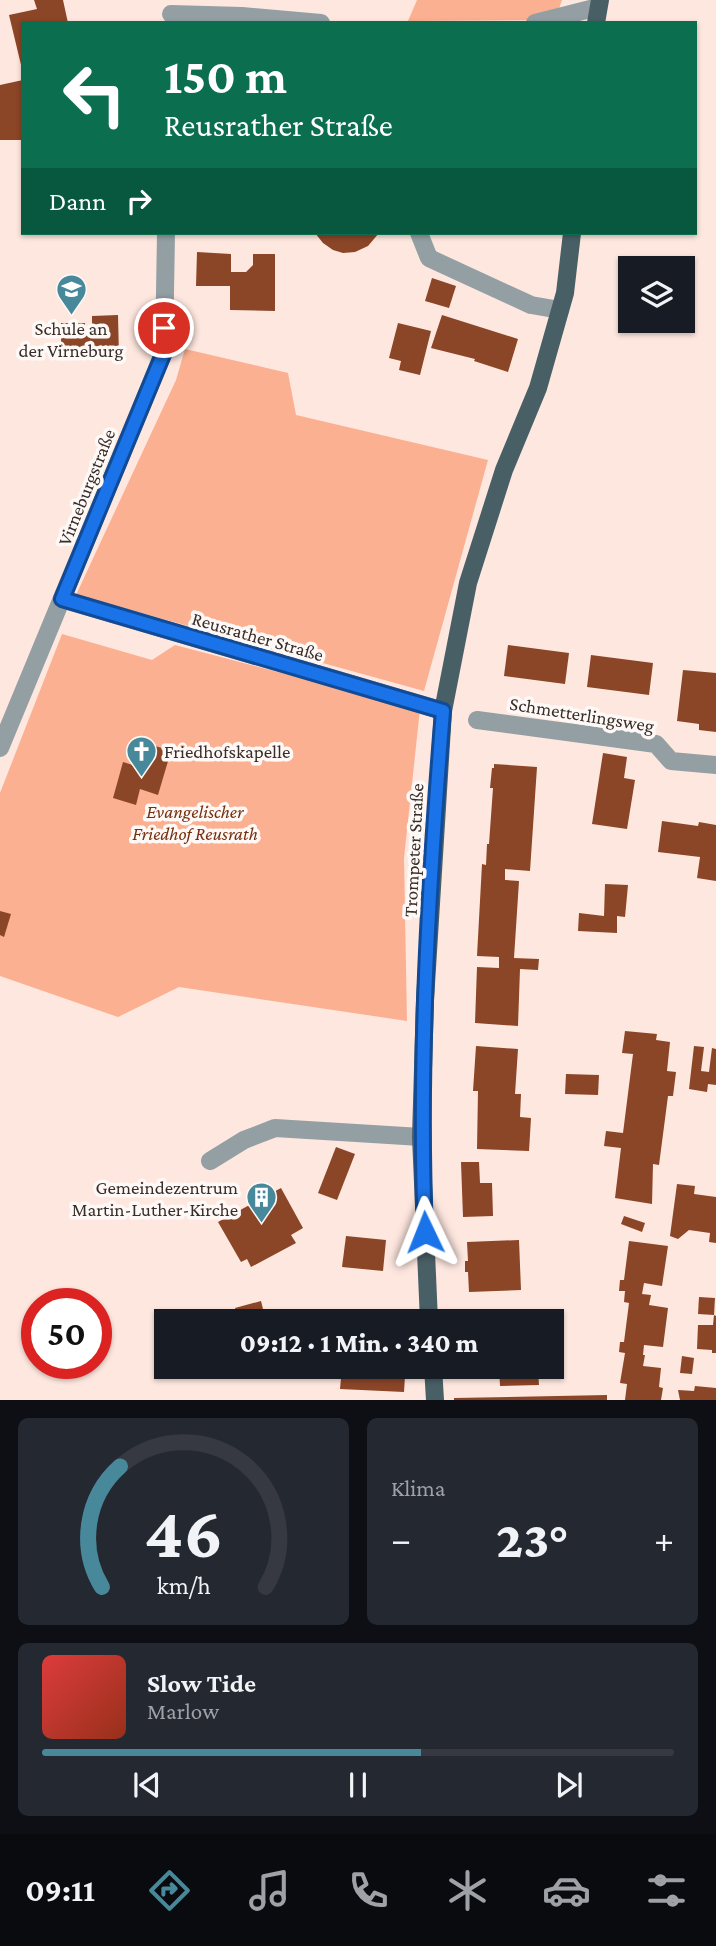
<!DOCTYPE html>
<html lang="de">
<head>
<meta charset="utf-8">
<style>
	:root { --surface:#171b24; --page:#242831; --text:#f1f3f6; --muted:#9ea1a6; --line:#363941; --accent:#47899a }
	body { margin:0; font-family:"Crimson Pro",serif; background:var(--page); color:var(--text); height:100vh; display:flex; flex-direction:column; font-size:26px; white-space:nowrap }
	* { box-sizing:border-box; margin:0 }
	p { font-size:23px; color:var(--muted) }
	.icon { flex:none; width:38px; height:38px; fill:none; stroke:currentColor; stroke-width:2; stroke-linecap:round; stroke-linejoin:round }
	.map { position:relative; height:1400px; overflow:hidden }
	.details { display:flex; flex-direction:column; gap:18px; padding:18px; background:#0d0f14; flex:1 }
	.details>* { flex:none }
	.banner { position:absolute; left:21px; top:21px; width:676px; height:214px; border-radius:0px; box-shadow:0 2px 5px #0004; background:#0b6e4f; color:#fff; overflow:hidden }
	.controls { position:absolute; left:618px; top:256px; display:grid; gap:14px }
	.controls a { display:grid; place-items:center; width:77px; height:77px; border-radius:0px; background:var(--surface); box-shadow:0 2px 5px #0004; font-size:35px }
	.speed { position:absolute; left:21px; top:1288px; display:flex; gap:14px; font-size:35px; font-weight:700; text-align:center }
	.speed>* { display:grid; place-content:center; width:91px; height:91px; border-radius:50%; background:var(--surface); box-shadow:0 2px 5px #0004; line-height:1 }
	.speed .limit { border:10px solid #d22; background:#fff; color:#111 }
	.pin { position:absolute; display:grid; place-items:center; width:60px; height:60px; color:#fff; margin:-30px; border:4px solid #fff; border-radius:50%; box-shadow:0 2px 7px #0007 }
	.me { position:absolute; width:77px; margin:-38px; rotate:358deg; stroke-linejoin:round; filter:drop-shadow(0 0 5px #0008) }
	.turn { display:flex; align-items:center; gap:24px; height:147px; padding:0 28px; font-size:32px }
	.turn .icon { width:91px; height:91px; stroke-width:2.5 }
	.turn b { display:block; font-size:49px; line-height:60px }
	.then { display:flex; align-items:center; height:66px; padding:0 28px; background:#0003; gap:14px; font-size:26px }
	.big { font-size:52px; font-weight:800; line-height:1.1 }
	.details .widget { flex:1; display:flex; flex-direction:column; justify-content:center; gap:10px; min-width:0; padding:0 24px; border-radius:10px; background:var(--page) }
	.details .dial { align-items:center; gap:0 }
	.dial svg { height:182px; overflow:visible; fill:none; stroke:var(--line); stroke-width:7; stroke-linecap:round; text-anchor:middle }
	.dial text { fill:var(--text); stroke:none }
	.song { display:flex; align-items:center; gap:21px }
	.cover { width:84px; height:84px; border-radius:10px; background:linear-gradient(135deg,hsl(0 70% 55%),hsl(10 70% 35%)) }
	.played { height:7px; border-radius:4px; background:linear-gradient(90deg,var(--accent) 60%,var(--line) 60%) }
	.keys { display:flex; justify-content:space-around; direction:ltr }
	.heat { display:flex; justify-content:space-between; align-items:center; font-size:38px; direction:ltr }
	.details .tiles { flex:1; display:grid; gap:18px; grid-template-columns:1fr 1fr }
	.widget:last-child { grid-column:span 2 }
	.trip { position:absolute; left:154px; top:1309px; width:410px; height:70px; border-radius:0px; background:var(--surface); box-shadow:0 2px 5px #0004; font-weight:800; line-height:70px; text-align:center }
	.tab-bar { display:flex; height:112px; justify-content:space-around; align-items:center; background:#090b0e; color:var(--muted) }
	.tab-bar .icon { width:49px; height:49px }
	.tab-bar .selected { color:var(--accent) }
	.tab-bar b { font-size:32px; color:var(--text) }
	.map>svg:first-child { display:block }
	.green { fill:#fbb091 }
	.building { fill:#8b4527 }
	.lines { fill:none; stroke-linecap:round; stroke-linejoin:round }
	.minor { stroke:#939fa3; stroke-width:18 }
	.major { stroke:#495f66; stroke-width:18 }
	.route-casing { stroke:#114b97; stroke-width:18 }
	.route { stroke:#1a73e8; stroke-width:12 }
	.labels { text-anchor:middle; stroke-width:7; stroke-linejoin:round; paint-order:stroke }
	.poi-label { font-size:19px; fill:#372d29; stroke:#fef9f6 }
	.street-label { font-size:19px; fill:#372d29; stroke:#fef9f6 }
	.park-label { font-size:19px; font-style:italic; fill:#742f0d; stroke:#fef9f6 }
</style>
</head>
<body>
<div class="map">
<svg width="716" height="1400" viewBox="0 0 716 1400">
	<rect width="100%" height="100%" fill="#fee7df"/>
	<!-- green -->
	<g class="green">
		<polygon points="417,0 562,0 555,20 408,21"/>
		<polygon points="185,349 288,373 296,415 488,460 424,691 76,595 176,380"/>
		<polygon points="62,634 152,660 175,645 420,709 404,858 407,1021 179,987 118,1017 0,976 0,793"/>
	</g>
	<!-- building -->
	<g class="building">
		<polygon points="34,0 63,0 68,23 23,23 22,69 9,15 37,9"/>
		<polygon points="23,80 23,140 0,140 0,85"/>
		<polygon points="315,233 379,233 368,246 355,252 343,253 333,250 323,243"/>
		<polygon points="197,252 231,254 231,272 246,272 253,265 253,254 275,254 275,311 230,310 230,286 196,286"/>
		<polygon points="432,278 456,286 449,308 425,301"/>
		<polygon points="118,315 119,357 61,358 61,323 85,323 85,327 92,327 92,316"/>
		<polygon points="442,315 518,339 508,372 474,361 475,359 431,348"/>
		<polygon points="398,323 431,331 420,375 399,370 401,361 389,358"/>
		<polygon points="508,645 569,653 565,684 504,676"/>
		<polygon points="591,655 653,663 649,695 587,687"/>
		<polygon points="683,670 716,673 716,732 699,730 699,724 677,721"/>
		<polygon points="143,742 171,751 158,795 140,789 136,805 113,798 123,762 136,766"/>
		<polygon points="603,753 627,757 624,778 635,780 627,829 592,824"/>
		<polygon points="494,764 537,767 530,871 505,869 505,880 519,881 514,958 539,959 538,970 520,969 518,1026 475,1023 477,967 499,968 499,957 477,956 482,864 486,865 487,844 489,844 493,788 490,788 492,768 494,768"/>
		<polygon points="662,821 698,826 699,822 716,825 716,881 697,878 700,857 658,852"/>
		<polygon points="605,884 628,885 625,917 617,916 617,933 578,931 579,913 604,916"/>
		<polygon points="0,911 11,914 4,937 0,935"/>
		<polygon points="625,1031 657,1034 656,1040 670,1042 667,1071 676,1072 673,1096 668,1096 659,1165 653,1164 652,1204 615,1198 621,1148 604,1146 606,1131 623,1133 633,1054 622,1053"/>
		<polygon points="476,1046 518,1049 515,1094 521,1094 520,1117 531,1118 529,1151 477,1149 478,1091 473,1091"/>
		<polygon points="694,1046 704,1047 701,1071 709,1072 712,1048 716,1049 716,1085 708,1084 707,1092 689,1089"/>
		<polygon points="566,1074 599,1075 598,1095 565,1094"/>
		<polygon points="336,1147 355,1154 337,1200 318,1193"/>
		<polygon points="461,1162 479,1162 480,1183 492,1183 493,1216 463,1217"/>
		<polygon points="677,1184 695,1186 694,1194 716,1197 716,1243 709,1242 710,1233 689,1230 678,1239 670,1236"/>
		<polygon points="281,1188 303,1228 291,1235 296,1243 251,1267 247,1259 241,1262 218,1222"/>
		<polygon points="624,1216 645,1223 642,1232 621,1224"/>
		<polygon points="346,1236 386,1240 383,1271 342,1267"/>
		<polygon points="519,1240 521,1290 469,1292 468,1272 465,1272 465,1261 468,1261 467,1242"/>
		<polygon points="629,1241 668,1246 662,1286 644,1283 642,1294 651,1295 649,1305 668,1308 663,1347 644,1345 643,1355 645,1355 643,1366 661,1368 659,1387 663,1388 661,1400 625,1400 627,1384 620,1383 625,1353 619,1352 620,1342 624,1342 629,1303 624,1302 625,1291 619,1291 620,1280 624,1280"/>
		<polygon points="699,1297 715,1298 714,1315 698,1314"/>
		<polygon points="261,1301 266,1321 208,1321 236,1312 235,1308"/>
		<polygon points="537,1314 537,1321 499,1321 499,1315"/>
		<polygon points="714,1315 716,1316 716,1353 712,1353 712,1350 697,1349 698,1325 713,1325"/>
		<polygon points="682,1356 694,1358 692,1374 680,1373"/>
		<polygon points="342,1367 415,1367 414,1376 405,1376 404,1392 340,1389"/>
		<polygon points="499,1367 534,1367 534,1370 538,1370 539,1385 500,1386"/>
		<polygon points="695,1386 716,1388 716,1400 680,1400 678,1390 694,1391"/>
		<polygon points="607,1395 607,1400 454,1400 454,1398"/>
	</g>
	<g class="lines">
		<!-- minor -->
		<g class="minor">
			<polyline points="171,14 242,16 321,23"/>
			<polyline points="535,23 598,7"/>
			<polyline points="419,233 429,258 531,305 560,310"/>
			<polyline points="62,599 443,711"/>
			<polyline points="477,720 656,744 671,761 716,765"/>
			<polyline points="0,748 164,352 166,233"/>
			<polyline points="210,1161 244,1140 275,1128 421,1137"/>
		</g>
		<!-- major -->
		<g class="major">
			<polyline points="596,23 600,0"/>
			<polyline points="429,1321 421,1137 425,1000 443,711 468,583 504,470 538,388 565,293 572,233"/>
			<polyline points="433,1367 435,1400"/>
		</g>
	</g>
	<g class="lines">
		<defs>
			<path id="route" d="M164,328V352L62,599L443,711C429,884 418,1058 425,1232"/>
		</defs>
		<!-- route casing -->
		<use href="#route" class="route-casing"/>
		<!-- route -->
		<use href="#route" class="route"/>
	</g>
	<!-- icons -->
	<defs>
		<symbol id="school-pin" viewBox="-11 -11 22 30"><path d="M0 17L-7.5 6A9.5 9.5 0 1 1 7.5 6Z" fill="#47899a" stroke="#fef9f6"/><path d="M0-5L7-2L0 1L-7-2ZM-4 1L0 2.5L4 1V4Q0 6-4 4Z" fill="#fff"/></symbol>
		<symbol id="church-pin" viewBox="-11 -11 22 30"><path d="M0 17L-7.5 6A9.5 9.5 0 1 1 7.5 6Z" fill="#47899a" stroke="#fef9f6"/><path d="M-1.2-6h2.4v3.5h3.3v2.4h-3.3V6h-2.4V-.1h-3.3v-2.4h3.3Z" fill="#fff"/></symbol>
		<symbol id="building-pin" viewBox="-11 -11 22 30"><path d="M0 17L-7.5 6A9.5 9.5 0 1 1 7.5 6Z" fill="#47899a" stroke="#fef9f6"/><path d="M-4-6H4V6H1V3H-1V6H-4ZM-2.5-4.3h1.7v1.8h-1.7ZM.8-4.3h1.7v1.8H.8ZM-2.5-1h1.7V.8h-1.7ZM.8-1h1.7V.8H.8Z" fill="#fff"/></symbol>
	</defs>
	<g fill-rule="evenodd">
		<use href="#school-pin" x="54" y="272" width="35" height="47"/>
		<use href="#church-pin" x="124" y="734" width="35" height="47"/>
		<use href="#building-pin" x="244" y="1180" width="35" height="47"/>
	</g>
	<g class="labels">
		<!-- poi labels -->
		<g class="poi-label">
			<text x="71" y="335">Schule an<tspan x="71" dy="22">der Virneburg</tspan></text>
			<text x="164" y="758" text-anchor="start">Friedhofskapelle</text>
			<text x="238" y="1194" text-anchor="end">Gemeindezentrum<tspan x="238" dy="22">Martin-Luther-Kirche</tspan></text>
		</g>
		<!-- street labels -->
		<g class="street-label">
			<text transform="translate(86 487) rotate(-68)" y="7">Virneburgstraße</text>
			<text transform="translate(258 636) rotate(16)" y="7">Reusrather Straße</text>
			<text transform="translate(582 714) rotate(9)" y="7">Schmetterlingsweg</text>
			<text transform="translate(413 850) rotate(-87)" y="7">Trompeter Straße</text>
		</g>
		<!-- park labels -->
		<g class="park-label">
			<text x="195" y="818">Evangelischer<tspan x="195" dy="22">Friedhof Reusrath</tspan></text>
		</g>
	</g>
</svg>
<div class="controls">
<a><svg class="icon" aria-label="layers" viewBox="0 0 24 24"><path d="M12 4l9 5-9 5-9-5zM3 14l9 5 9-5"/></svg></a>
</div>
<div class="speed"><div class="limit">50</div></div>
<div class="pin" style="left:164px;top:328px;background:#d93025"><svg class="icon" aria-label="arrive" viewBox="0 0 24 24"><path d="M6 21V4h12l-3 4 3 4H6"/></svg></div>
<svg class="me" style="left:425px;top:1232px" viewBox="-20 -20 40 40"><path d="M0-17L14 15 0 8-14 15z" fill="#1a73e8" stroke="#fff" stroke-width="4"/></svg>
<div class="trip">09:12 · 1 Min. · 340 m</div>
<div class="banner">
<div class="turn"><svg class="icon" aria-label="left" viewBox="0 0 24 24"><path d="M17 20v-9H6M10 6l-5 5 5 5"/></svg><div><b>150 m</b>Reusrather Straße</div></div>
<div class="then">Dann<svg class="icon" aria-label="right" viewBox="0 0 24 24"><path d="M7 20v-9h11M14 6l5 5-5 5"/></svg></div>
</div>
</div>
<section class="details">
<div class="tiles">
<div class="widget dial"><svg viewBox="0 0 100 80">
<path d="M14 69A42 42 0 1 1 86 69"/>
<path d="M14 69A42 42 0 0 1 22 16" stroke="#47899a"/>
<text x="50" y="56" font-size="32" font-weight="700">46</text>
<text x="50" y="72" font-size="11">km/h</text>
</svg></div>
<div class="widget"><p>Klima</p>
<div class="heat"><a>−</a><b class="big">23°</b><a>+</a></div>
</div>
<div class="widget">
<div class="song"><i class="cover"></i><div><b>Slow Tide</b><p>Marlow</p></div></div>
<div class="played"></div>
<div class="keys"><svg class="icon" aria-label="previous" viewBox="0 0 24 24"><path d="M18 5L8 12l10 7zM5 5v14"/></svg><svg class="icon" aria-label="pause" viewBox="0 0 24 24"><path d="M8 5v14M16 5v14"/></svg><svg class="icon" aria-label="next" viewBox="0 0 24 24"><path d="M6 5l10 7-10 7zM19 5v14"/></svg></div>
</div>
</div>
</section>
<nav class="tab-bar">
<b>09:11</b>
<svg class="icon selected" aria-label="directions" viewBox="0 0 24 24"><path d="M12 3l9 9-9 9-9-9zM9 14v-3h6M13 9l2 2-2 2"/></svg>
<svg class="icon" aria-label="music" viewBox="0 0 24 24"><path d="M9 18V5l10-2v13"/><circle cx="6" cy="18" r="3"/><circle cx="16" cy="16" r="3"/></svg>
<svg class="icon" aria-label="phone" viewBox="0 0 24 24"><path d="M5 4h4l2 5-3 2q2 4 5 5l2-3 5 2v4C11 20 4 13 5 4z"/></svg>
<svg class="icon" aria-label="climate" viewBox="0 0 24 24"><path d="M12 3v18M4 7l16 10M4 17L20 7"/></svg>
<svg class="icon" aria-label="car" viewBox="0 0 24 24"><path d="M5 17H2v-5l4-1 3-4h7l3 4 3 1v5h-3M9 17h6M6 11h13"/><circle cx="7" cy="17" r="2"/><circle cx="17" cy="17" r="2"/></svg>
<svg class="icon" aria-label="filters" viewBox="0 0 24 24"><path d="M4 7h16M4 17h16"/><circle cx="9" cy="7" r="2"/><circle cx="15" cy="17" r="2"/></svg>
</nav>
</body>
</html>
